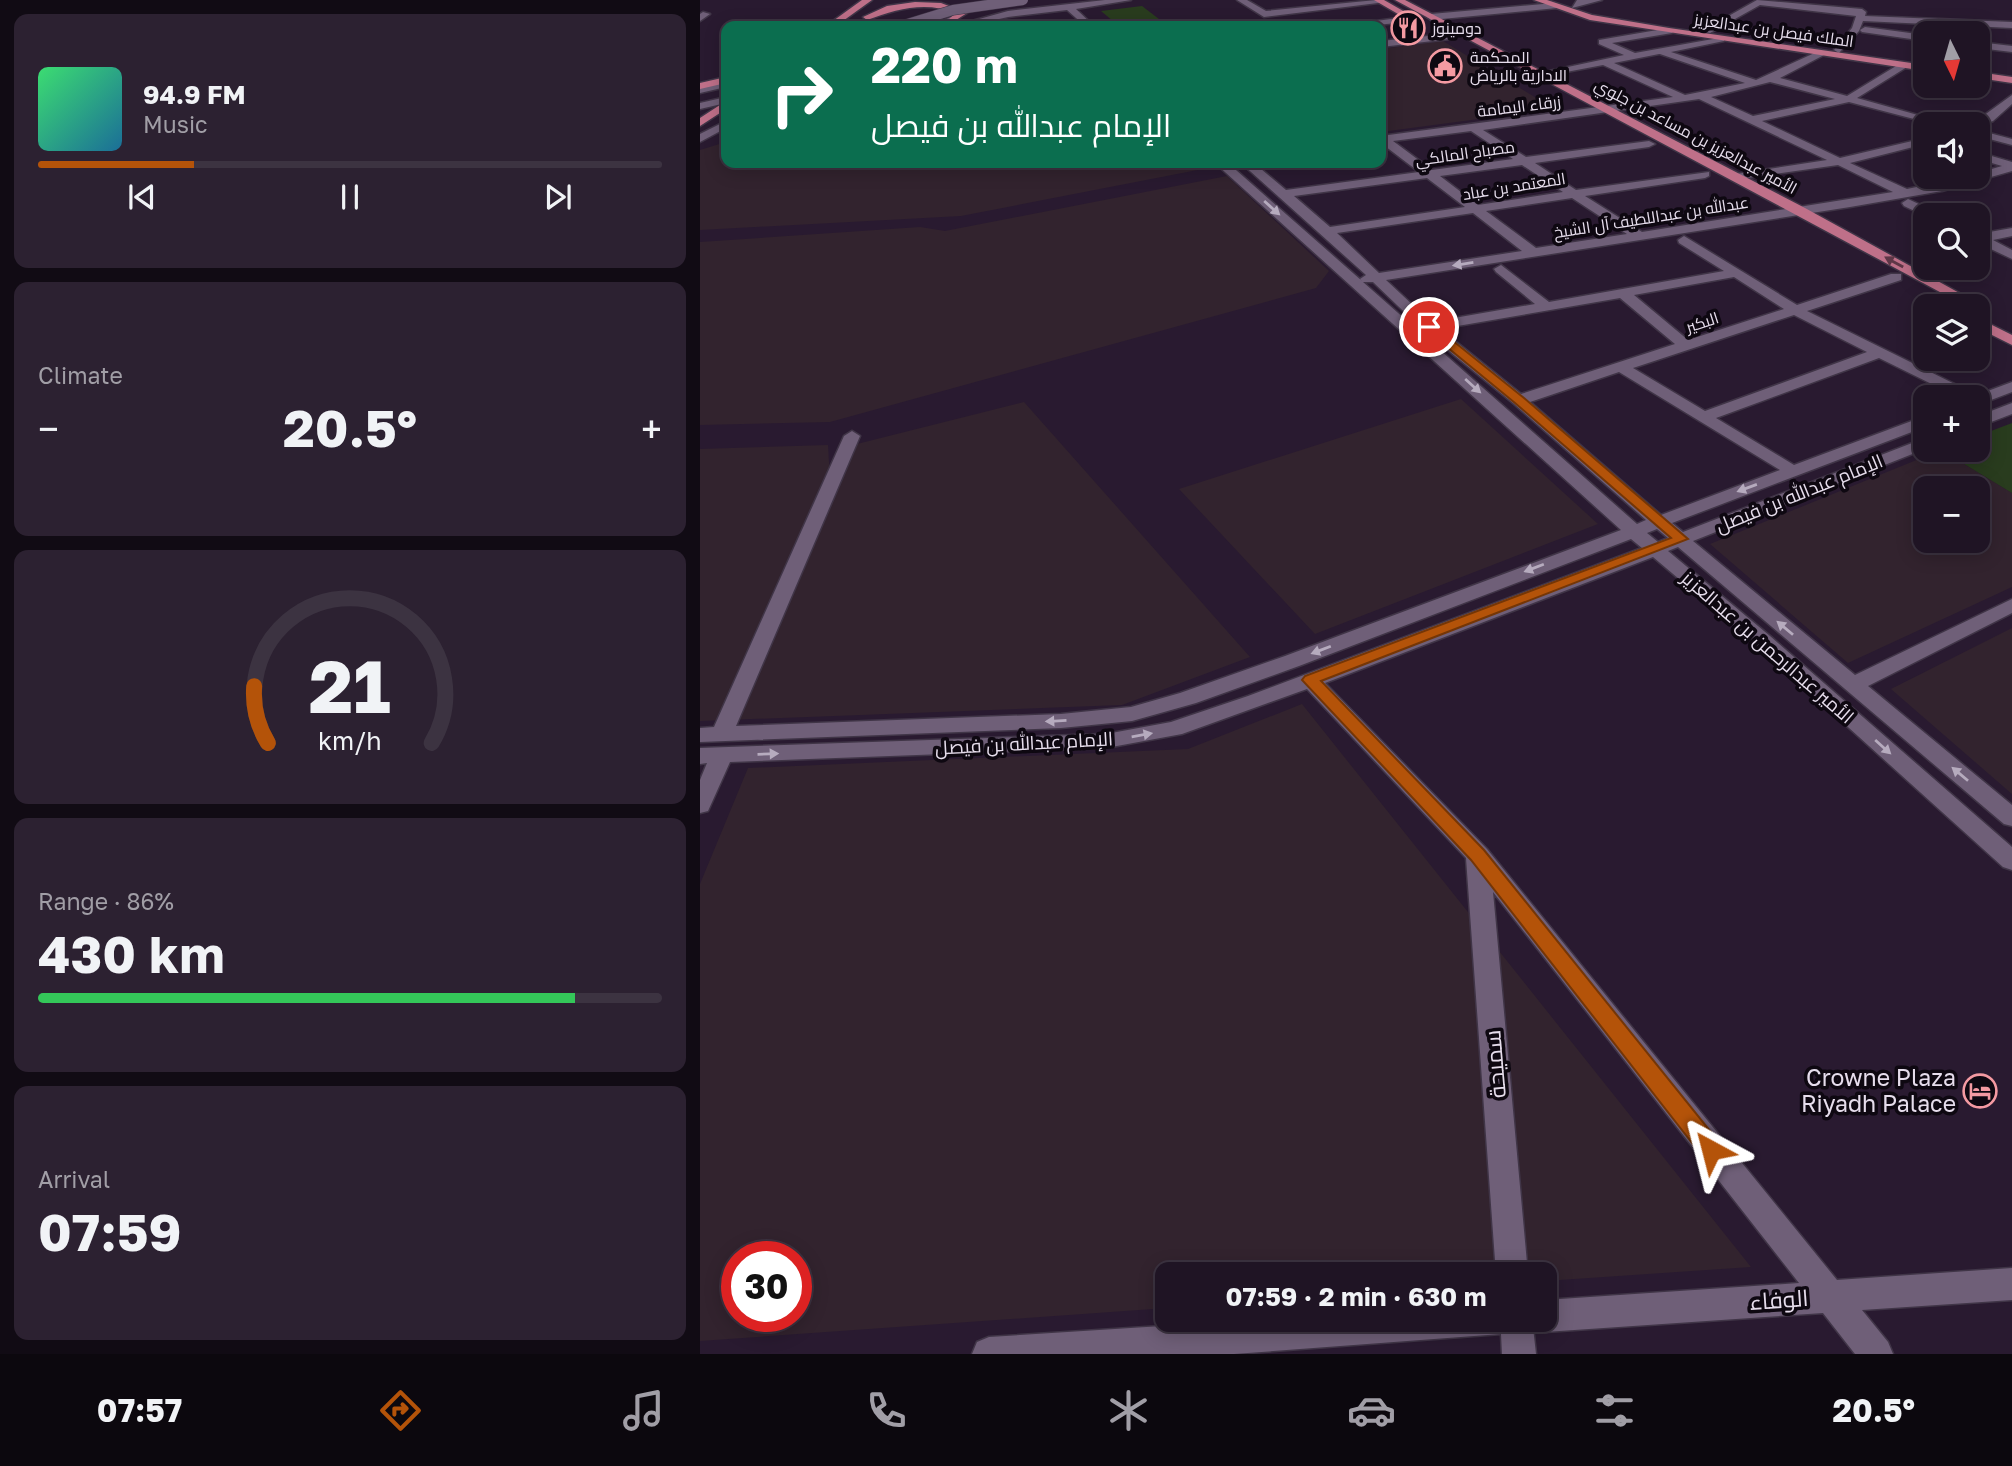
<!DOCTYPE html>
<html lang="en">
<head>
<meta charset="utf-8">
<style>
	:root { --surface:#1f1424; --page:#2c2131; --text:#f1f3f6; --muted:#a19ea6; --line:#3c3341; --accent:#b45309 }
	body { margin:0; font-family:"Golos Text",Cairo,sans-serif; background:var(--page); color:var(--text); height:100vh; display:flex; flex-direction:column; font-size:26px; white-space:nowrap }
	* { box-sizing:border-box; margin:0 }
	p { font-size:23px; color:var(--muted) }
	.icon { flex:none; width:38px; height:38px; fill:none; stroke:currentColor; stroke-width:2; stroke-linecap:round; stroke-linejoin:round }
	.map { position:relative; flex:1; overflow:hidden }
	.panel { display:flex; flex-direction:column; gap:14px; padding:14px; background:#110b14; width:700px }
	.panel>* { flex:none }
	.banner { position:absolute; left:21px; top:21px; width:665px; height:147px; border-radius:14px; box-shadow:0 4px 18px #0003,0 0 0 2px var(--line); background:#0b6e4f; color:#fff; overflow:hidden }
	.needle { width:46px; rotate:175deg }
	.tools { position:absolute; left:1213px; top:21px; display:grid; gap:14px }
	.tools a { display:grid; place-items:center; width:77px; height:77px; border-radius:14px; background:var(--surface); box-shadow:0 4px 18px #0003,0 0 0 2px var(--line); font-size:35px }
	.speed { position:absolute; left:21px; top:1241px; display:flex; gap:14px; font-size:35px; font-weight:700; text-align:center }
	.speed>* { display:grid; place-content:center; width:91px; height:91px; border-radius:50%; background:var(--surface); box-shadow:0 4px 18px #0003,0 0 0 2px var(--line); line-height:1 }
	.speed .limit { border:10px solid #d22; background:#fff; color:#111 }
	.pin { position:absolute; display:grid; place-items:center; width:60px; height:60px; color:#fff; margin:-30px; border:4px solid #fff; border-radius:50%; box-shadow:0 2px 7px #0007 }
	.me { position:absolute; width:77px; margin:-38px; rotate:322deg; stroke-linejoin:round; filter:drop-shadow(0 0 5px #0008) }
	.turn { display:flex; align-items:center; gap:24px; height:147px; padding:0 35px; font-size:32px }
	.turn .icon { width:91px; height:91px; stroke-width:2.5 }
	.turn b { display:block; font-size:49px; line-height:60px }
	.big { font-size:52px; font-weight:700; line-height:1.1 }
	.panel .card { flex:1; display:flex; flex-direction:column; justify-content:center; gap:10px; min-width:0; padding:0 24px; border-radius:14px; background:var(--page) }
	.panel .dial { align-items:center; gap:0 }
	.dial svg { height:182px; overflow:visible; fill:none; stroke:var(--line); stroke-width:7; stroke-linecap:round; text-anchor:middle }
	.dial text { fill:var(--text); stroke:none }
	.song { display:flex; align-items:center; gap:21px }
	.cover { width:84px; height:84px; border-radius:10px; background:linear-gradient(135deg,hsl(140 70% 55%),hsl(200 70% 35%)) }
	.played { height:7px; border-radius:4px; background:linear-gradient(90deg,var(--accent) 25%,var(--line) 25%) }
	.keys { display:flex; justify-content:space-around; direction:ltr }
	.heat { display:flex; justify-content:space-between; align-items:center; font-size:38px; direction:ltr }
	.charge { height:10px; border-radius:5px; background:linear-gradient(90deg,#34c759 86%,var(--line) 0) }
	.trip { position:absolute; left:455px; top:1262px; width:402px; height:70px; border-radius:14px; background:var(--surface); box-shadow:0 4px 18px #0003,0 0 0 2px var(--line); font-weight:700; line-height:70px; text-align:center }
	.tabs { display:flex; height:112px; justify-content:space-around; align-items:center; background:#0c080e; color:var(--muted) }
	.tabs .icon { width:49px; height:49px }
	.tabs .selected { color:var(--accent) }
	.tabs b { font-size:32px; color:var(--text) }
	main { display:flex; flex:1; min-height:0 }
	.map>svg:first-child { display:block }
	.commercial { fill:#32232e; fill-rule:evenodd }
	.green { fill:#293c1e }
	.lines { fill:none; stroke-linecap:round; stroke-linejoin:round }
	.minor-casing { stroke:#403547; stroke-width:3 }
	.major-casing { stroke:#403547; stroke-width:3 }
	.minor { fill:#6f5f78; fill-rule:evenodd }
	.major { fill:#bf7089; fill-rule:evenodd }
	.minor-bridge-casing { stroke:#403547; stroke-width:11; stroke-linecap:butt }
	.minor-bridge { stroke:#6f5f78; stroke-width:10 }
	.oneway { fill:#b6abbe }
	.oneway2 { fill:#5e3747 }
	.route { fill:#b45309; stroke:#753606; stroke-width:2 }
	.labels { text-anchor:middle; stroke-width:7; stroke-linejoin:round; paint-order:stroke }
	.far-poi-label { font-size:16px; fill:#e6ddec; stroke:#0e0811; text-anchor:start }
	.far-street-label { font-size:16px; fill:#e6ddec; stroke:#0e0811 }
	.street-label { font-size:19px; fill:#e6ddec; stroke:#0e0811 }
	.near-street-label { font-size:23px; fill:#e6ddec; stroke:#0e0811 }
	.near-poi-label { font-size:23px; fill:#e6ddec; stroke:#0e0811; text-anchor:end }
</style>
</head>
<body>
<main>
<section class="panel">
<div class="card">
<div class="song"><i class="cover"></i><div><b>94.9 FM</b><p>Music</p></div></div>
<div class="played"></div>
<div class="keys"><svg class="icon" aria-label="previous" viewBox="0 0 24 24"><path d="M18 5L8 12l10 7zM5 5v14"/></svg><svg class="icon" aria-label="pause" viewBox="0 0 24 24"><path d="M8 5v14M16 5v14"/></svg><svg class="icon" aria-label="next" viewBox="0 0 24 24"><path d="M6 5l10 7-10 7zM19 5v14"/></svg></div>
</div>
<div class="card"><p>Climate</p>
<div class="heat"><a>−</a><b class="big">20.5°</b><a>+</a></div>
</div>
<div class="card dial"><svg viewBox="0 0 100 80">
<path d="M14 69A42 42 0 1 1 86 69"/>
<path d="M14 69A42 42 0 0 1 8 44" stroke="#b45309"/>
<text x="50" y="56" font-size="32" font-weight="700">21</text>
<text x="50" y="72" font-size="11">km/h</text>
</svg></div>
<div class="card"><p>Range · 86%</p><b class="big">430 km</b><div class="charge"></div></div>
<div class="card"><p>Arrival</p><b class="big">07:59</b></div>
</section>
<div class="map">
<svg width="1312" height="1354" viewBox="0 0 1312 1354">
	<rect width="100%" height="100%" fill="#291a30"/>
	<!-- commercial -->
	<g class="commercial">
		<polygon points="743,41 854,109 681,132 681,49"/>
		<polygon points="26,142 26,163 508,163 513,167 261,216 0,230 0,150"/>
		<polygon points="527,176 629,271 616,288 130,422 0,425 0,242 220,227 245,231"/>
		<polygon points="761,399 898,524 615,634 479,489"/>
		<polygon points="324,402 550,657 422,705 0,721 0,449 128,445 130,479 157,444"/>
		<path d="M1241,450L1312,493V587L1148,663L1010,544ZM1278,488V541H1225V488Z"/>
		<polygon points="1312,628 1312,794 1191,689"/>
		<path d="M602,704L1051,1267L845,1281V1274H467V1308L0,1341V884L48,768L488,749ZM37,1256H96V1316H37Z"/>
	</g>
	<!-- green -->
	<g class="green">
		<polygon points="442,6 468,26 419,26 401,11"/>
		<polygon points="1312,423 1312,493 1241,450 1278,450 1278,436"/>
	</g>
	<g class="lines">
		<defs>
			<g id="minor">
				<polygon points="405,0 431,0 376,9 394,26 385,26 367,10 308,17 268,26 254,26 308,11"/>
				<polygon points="537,0 547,0 566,11 676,0 686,2 564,17"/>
				<polygon points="877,0 902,0 872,8"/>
				<polygon points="1057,0 1162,9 1166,12 1165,16 1312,22 1312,28 1163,21 1159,31 1139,53 1134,50 1152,28 1156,16 1060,5 1010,33 1002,31"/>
				<polygon points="854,3 857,8 731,20 727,17 731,14"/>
				<polygon points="3,12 10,14 0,21 0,14"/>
				<polygon points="253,16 257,19 256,21 242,26 231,26"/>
				<polygon points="713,16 717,19 716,21 667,26 639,26"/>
				<polygon points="1165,27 1225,35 1225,41 1162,32 1160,30"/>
				<path d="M969,28L974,31L972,33L912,43L935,53L1024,37V41L971,52L1056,80L1121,50L1126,53L1124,55L1080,78L1147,96L1201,63H1207V67L1157,98L1250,124H1233L1149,102L1062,121L1140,158L1225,138V144L1150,163L1207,189L1265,177H1278V173L1302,166L1278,159V152L1312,162V171L1242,191L1150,207L686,280L731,322L835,304L796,272L794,269L801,265L849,302L1024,271L979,243L978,240L984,236L1097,305L1191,274H1201V280L1107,311L1277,395L1312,382V392L1278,405V397H1258L1179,358L1016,418L1094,465L1225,416V427L972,523L983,532L1225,438V449L993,541L1155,675L1312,599V613L1168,686L1312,805V826L1304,824L978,547L968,551L1070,636L1312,847V870L1303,867L1056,644L953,557L625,683L787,849L1137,1280L1312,1268V1300L1162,1310L1188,1342L1193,1354H1155L1123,1313L845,1332L833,1327L836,1354H802L801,1334L534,1354H272L277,1342L289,1337L557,1320H845V1300L1099,1283L793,892L828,1274H796L766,858L607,689L482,734L406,748L30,762L8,811L0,813V780L7,763L0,764V748L406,734L471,722L548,696L942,548L931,539L599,666L496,703L432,721L361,728L0,742V728L14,727L144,436L152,431L160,436L36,726L361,714L431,707L480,693L585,656L921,530L515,163H528L662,281L660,279L666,275L541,163H554L586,190L719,172L681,143V136L973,97L903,65L840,77L835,74L924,55L899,44V40ZM959,54H960L1045,83L985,95L914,63ZM1070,82L1135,99L1053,116L1011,97ZM999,99L1127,160L1036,174L1030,178L1032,180L1138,165L1193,192L942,232L885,196L1005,178L1009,176V172L876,190L835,163L949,147L955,144L949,141L826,157L783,130ZM771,131L813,159L732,170L693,141ZM822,165L863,192L778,205L740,176ZM727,178L765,207L630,227L594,196ZM872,198L927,234L836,248L786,211ZM773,213L822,251L679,273L637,233ZM1034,277L1084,309L988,340L934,295ZM663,282H673L723,330L813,403L946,520L937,524ZM920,298L975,344L821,394L740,329ZM1094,315L1167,352L1005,411L933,368ZM919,372L1080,470L961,515L830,402ZM957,529L968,538L958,542L947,533Z"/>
				<polygon points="747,34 752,37 750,39 681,47 681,41"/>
				<polygon points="1278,42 1312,46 1312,52 1278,48"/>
				<polygon points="26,81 26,87 0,93 0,87"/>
				<polygon points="1312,95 1312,104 1293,121 1278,127 1278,124 1272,124"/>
				<polygon points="26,97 26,103 0,109 0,103"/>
				<polygon points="26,121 26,128 0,142 0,134"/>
				<polygon points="1278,130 1312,139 1312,145 1278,136"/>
				<polygon points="1208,199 1236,212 1238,215 1225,216 1204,206 1202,203"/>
				<polygon points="1312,228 1312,236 1293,240 1312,250 1312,259 1278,243 1278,234"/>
				<polygon points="1312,403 1312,414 1278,427 1278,416"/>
			</g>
			<g id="major">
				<polygon points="162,0 172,0 136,26 126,26"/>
				<polygon points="674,0 684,0 712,16 705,18"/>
				<polygon points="695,0 705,0 1105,208 1283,306 1278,310 1278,306 1266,306"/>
				<polygon points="834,0 847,0 892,15 969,28 1225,65 1225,71 890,20"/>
				<path d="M215,2L241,3L267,13L253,22L249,19L256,13C225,1 197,9 167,20L163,17L187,6Z"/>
				<polygon points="1278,72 1312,77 1312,83 1278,78"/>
				<polygon points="26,77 26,83 0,89 0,83"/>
				<polygon points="26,101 26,109 0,126 0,118"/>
				<polygon points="1278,318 1312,335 1312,345 1278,328"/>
			</g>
		</defs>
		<!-- minor casing -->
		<use href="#minor" class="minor-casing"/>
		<!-- major casing -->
		<use href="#major" class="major-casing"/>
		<!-- minor -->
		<use href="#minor" class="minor"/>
		<!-- major -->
		<use href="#major" class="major"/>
		<defs>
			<polyline id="minor-bridge" points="201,26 253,10 323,0"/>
		</defs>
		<!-- minor-bridge casing -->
		<use href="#minor-bridge" class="minor-bridge-casing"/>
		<!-- minor-bridge -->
		<use href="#minor-bridge" class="minor-bridge"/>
	</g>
	<!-- one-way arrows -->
	<defs><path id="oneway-solid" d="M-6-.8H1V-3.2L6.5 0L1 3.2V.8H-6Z" transform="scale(1.75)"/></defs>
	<g class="oneway">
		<use href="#oneway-solid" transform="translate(572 208) rotate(42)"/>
		<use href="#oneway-solid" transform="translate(763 264) rotate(171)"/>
		<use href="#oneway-solid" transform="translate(773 386) rotate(42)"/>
		<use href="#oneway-solid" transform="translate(1047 488) rotate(160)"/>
		<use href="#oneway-solid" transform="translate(834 568) rotate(159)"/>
		<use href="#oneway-solid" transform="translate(1085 628) rotate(-140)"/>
		<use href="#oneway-solid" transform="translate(621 650) rotate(159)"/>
		<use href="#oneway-solid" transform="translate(356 721) rotate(177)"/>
		<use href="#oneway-solid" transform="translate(442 735) rotate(-10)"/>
		<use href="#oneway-solid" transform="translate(1183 747) rotate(42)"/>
		<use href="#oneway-solid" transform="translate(68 754) rotate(-2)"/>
		<use href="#oneway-solid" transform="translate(1260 774) rotate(-140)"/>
	</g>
	<use class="oneway2" href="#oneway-solid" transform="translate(1194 262) rotate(-151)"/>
	<!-- route -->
	<polygon class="route" points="725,324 732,324 824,398 988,539 621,681 784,850 1019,1142 1022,1150 1019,1157 1011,1160 1003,1157 771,860 602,680 605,676 971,538 815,403 725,329"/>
	<!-- icons -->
	<defs>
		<symbol id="restaurant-ring" viewBox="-11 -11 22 22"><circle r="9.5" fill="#0e0811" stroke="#f49aa2" stroke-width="1.5"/><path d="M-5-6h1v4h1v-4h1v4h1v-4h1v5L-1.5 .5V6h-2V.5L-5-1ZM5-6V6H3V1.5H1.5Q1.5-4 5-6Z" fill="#f49aa2"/></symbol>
		<symbol id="civic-ring" viewBox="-11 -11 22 22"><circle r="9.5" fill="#0e0811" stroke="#f49aa2" stroke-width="1.5"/><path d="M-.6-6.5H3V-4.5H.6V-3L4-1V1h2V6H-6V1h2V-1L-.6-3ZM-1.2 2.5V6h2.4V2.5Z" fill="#f49aa2"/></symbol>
		<symbol id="hotel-ring" viewBox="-11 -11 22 22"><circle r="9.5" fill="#0e0811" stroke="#f49aa2" stroke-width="1.5"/><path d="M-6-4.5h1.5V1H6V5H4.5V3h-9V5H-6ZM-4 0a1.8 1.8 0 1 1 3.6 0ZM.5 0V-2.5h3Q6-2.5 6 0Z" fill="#f49aa2"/></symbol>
	</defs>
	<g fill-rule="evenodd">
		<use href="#restaurant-ring" x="689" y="9" width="38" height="38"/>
		<use href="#civic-ring" x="726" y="47" width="38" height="38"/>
		<use href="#hotel-ring" x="1261" y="1072" width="38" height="38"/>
	</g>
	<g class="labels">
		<!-- far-poi labels -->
		<g class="far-poi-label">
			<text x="732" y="34">دومينوز</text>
			<text x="770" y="63">المحكمة<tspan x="770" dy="18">الادارية بالرياض</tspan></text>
		</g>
		<!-- far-street labels -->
		<g class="far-street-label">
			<text transform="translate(1074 30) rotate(8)" y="6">الملك فيصل بن عبدالعزيز</text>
			<text transform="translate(819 106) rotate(-7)" y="6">زرقاء اليمامة</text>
			<text transform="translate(996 136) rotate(28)" y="6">الأمير عبدالعزيز بن مساعد بن جلوي</text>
			<text transform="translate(765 153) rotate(-8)" y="6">مصباح المالكي</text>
			<text transform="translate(814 186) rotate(-9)" y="6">المعتمد بن عباد</text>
			<text transform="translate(951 217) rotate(-9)" y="6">عبدالله بن عبداللطيف آل الشيخ</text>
			<text transform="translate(1002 322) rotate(-18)" y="6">البكير</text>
		</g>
		<!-- street labels -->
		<g class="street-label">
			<text transform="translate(1099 493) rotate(-22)" y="7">الإمام عبدالله بن فيصل</text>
			<text transform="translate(1068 647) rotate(41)" y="7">الأمير عبدالرحمن بن عبدالعزيز</text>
			<text transform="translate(324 743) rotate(-3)" y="7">الإمام عبدالله بن فيصل</text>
		</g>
		<!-- near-street labels -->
		<g class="near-street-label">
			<text transform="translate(795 1064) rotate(-95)" y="8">سميحة</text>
			<text transform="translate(1079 1300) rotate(-4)" y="8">الوفاء</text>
		</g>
		<!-- near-poi labels -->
		<g class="near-poi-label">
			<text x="1256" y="1086">Crowne Plaza<tspan x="1256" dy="26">Riyadh Palace</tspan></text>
		</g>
	</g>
</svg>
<div class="tools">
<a><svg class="needle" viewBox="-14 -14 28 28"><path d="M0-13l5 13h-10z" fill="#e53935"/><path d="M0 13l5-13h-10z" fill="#a19ea6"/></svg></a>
<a><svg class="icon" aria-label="sound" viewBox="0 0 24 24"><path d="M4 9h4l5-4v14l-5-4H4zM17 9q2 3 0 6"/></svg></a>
<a><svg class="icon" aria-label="search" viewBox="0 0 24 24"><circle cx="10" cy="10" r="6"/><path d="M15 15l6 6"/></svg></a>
<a><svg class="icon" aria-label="layers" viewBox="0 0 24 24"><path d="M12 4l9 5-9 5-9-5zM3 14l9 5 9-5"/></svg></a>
<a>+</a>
<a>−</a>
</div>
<div class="speed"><div class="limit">30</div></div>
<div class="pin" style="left:729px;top:327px;background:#d93025"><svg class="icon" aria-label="arrive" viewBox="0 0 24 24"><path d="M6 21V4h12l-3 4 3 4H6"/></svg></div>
<svg class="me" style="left:1011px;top:1150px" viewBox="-20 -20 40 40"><path d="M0-17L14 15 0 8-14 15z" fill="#b45309" stroke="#fff" stroke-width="4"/></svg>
<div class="trip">07:59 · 2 min · 630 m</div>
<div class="banner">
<div class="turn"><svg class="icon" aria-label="right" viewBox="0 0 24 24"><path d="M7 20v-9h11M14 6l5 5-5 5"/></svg><div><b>220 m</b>الإمام عبدالله بن فيصل</div></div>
</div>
</div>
</main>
<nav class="tabs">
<b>07:57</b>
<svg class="icon selected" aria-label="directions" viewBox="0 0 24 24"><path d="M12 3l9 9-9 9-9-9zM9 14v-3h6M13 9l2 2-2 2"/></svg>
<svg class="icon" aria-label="music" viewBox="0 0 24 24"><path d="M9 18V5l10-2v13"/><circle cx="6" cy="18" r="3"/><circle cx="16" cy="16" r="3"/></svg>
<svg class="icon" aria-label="phone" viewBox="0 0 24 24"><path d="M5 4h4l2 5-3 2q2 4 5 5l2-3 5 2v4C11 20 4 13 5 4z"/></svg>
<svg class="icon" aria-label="climate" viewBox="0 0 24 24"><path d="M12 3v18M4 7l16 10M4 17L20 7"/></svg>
<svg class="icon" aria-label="car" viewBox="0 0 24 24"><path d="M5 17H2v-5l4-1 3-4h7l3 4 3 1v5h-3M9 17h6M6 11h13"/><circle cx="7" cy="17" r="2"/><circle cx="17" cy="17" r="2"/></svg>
<svg class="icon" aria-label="filters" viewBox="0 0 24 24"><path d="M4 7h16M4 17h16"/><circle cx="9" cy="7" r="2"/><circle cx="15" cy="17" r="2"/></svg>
<b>20.5°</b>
</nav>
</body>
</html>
